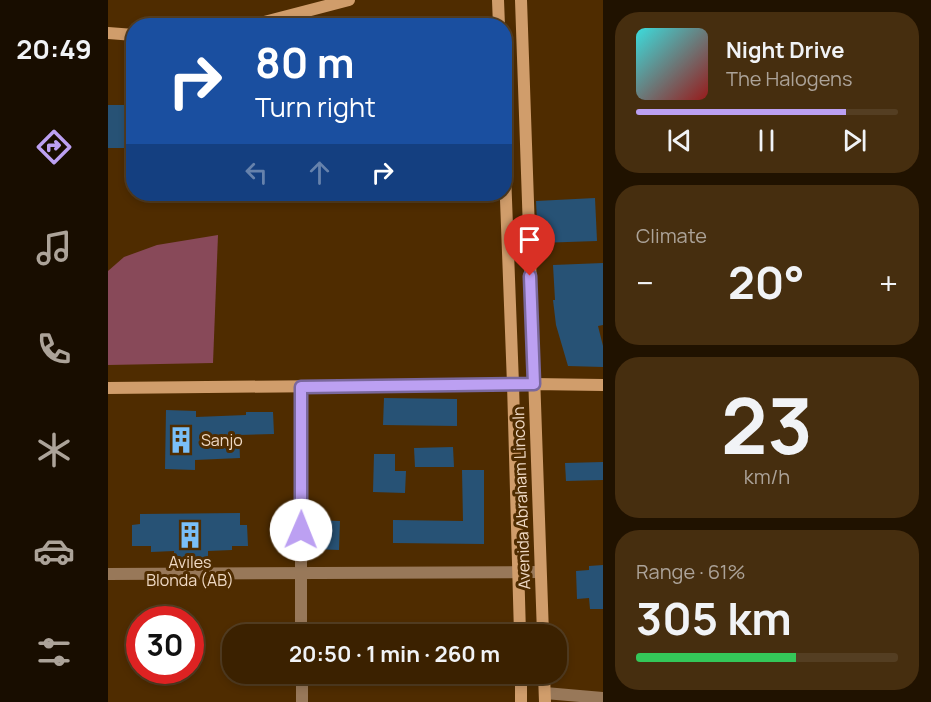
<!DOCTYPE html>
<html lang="en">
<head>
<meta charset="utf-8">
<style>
	:root { --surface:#3b2100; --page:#462e0f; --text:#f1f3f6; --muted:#aca399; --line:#543e22; --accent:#bca0f2 }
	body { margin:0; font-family:Manrope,sans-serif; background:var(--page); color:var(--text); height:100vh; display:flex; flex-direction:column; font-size:22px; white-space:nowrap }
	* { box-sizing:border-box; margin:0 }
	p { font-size:20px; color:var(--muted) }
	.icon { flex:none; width:33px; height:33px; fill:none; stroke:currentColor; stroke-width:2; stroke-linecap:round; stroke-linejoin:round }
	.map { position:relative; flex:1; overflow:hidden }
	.details { display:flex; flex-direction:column; gap:12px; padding:12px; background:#201200; width:328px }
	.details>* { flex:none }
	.banner { position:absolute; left:18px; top:18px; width:386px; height:183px; border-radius:24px; box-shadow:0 3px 9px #0003,0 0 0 2px var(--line); background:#1a4fa0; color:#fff; overflow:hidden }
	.speed { position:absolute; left:18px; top:606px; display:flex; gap:12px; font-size:30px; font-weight:700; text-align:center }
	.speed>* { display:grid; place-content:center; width:78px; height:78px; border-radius:50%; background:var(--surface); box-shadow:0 3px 9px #0003,0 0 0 2px var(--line); line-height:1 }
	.speed .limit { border:9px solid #d22; background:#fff; color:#111 }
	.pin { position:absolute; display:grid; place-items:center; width:51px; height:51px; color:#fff; margin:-62px -26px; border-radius:50% 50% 50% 0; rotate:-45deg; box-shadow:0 0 6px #0007 }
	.pin .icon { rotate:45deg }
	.me { position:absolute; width:66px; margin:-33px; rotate:1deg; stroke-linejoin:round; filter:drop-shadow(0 0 4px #0008) }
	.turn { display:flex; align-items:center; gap:21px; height:126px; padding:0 30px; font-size:27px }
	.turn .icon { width:78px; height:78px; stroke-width:2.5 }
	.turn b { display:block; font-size:42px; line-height:51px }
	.lanes { display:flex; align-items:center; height:57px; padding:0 30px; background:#0003; justify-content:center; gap:30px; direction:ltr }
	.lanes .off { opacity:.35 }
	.big { font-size:45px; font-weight:700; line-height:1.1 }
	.details .card { flex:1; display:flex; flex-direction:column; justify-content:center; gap:9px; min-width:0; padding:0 21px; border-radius:24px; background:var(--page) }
	.details .dial { align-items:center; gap:0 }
	.dial b { font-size:78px; line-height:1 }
	.song { display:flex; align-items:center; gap:18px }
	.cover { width:72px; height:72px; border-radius:9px; background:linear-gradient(135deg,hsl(180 70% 55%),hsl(0 70% 35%)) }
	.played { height:6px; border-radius:3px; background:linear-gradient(90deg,var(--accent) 80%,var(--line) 80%) }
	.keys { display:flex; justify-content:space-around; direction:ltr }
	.heat { display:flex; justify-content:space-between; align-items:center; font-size:33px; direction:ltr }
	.charge { height:9px; border-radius:4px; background:linear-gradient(90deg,#34c759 61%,var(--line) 0) }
	.trip { position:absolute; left:114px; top:624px; width:345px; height:60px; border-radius:24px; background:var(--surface); box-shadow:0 3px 9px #0003,0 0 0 2px var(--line); font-weight:700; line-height:60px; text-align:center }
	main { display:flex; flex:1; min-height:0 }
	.tab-bar { display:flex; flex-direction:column; width:108px; justify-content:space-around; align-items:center; background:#180d00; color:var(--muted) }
	.tab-bar .icon { width:42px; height:42px }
	.tab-bar .active { color:var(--accent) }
	.tab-bar b { font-size:27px; color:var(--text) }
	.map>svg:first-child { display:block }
	.green { fill:#884959 }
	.building { fill:#275275 }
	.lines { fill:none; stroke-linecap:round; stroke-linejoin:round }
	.street { stroke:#987859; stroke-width:12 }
	.secondary { stroke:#d09d6b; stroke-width:12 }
	.route-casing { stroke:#7a689d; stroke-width:15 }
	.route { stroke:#bca0f2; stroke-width:10 }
	.labels { text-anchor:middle; stroke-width:6; stroke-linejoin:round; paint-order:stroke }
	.poi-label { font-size:16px; fill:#f0dac5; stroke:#4f2c00; text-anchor:start }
	.street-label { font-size:16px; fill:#f0dac5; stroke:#4f2c00 }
</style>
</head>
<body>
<main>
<nav class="tab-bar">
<b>20:49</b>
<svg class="icon active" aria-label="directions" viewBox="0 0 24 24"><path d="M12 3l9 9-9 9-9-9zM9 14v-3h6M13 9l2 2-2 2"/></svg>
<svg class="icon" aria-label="music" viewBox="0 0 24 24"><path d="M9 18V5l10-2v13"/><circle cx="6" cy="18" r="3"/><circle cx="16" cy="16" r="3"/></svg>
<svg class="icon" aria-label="phone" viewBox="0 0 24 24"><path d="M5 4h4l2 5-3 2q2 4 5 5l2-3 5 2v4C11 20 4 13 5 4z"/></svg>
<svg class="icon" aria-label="climate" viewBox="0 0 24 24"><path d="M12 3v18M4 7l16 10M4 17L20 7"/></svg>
<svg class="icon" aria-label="car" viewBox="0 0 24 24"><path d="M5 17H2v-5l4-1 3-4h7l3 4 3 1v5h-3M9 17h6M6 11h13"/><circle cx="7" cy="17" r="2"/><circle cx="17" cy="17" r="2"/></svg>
<svg class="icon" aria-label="filters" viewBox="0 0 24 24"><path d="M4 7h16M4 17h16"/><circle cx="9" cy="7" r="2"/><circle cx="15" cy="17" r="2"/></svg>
</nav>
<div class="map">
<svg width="495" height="702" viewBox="0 0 495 702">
	<rect width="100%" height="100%" fill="#4f2c00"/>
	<!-- green -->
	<polygon class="green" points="110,235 105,363 0,365 0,271 16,257 49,245"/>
	<!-- building -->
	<g class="building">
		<rect x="0" y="105" width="26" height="43"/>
		<polygon points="487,198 489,241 430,243 428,201"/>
		<polygon points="495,263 495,325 490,326 495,346 495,367 460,366 448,325 445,300 447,300 445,265"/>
		<polygon points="276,398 349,399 349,426 275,425"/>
		<polygon points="58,410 88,411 88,417 138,415 138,412 165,412 166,434 131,435 132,458 87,460 87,470 57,469"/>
		<polygon points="345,447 346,467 307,467 306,448"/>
		<polygon points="266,454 287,454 287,471 298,471 297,493 265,492"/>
		<polygon points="495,462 495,480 458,481 457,463"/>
		<polygon points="354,470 376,470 376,544 285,543 285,520 355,521"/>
		<polygon points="132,513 132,525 139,525 140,546 124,546 124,550 100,551 100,561 66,561 66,551 43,552 43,546 24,546 24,525 32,524 32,514"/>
		<polygon points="207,520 232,521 231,550 206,549"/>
		<polygon points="495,565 495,609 482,609 481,598 469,599 468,571 481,570 481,566"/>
		<polygon points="227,674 343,674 343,685 301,685 301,684 227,686"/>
	</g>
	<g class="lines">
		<!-- street -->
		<g class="street">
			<polyline points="193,387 193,634"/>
			<polyline points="0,574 432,572"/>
			<polyline points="194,674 194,702"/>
			<polyline points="437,693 495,698"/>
		</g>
		<!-- secondary -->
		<g class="secondary">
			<polyline points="390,0 391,26"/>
			<polyline points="413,0 435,634"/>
			<polyline points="141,26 241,0"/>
			<polyline points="0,33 26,35"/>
			<polyline points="396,147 405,384 412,634"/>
			<polyline points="0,388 425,384 495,385"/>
			<polyline points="413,674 413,702"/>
			<polyline points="436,674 437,702"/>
		</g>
	</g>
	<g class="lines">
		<defs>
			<polyline id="route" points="193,530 193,387 426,384 422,276"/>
		</defs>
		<!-- route casing -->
		<use href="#route" class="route-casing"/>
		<!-- route -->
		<use href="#route" class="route"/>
	</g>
	<!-- icons -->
	<defs>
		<symbol id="building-bare" viewBox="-9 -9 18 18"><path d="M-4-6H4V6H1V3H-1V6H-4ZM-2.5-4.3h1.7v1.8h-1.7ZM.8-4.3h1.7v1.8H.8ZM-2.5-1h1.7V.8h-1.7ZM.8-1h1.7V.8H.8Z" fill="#7abff8" stroke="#4f2c00" stroke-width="2.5" paint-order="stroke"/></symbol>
	</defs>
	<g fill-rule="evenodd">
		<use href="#building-bare" x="54" y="421" width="38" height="38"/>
		<use href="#building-bare" x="63" y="516" width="38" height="38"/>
	</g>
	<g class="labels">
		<!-- poi labels -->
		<g class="poi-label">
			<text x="93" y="446">Sanjo</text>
			<text x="82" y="568" text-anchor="middle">Aviles<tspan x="82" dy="18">Blonda (AB)</tspan></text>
		</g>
		<!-- street labels -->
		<g class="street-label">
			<text transform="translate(413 498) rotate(-92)" y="6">Avenida Abraham Lincoln</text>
		</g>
	</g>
</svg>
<div class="speed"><div class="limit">30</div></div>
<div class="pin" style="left:422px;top:276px;background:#d93025"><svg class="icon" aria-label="arrive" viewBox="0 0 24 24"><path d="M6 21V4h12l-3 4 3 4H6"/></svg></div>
<svg class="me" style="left:193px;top:530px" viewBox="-20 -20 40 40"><circle r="19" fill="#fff"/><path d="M0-13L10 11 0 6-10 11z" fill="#bca0f2"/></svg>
<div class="trip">20:50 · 1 min · 260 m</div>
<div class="banner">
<div class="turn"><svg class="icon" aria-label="right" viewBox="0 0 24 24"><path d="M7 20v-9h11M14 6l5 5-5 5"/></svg><div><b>80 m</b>Turn right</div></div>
<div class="lanes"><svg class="icon off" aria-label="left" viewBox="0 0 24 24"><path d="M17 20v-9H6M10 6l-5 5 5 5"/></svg><svg class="icon off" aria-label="ahead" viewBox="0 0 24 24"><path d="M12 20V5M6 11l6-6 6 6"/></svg><svg class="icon" aria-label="right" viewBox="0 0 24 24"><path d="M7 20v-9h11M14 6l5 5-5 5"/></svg></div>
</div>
</div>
<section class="details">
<div class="card">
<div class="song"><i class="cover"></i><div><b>Night Drive</b><p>The Halogens</p></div></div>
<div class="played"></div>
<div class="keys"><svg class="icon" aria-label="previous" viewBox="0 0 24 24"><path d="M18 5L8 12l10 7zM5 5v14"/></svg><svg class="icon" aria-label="pause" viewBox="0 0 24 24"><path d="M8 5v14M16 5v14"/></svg><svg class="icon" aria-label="next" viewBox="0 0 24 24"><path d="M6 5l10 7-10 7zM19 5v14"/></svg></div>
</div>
<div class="card"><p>Climate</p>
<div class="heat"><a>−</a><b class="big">20°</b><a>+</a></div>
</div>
<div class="card dial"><b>23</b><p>km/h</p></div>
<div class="card"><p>Range · 61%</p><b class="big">305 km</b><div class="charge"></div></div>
</section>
</main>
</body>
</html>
